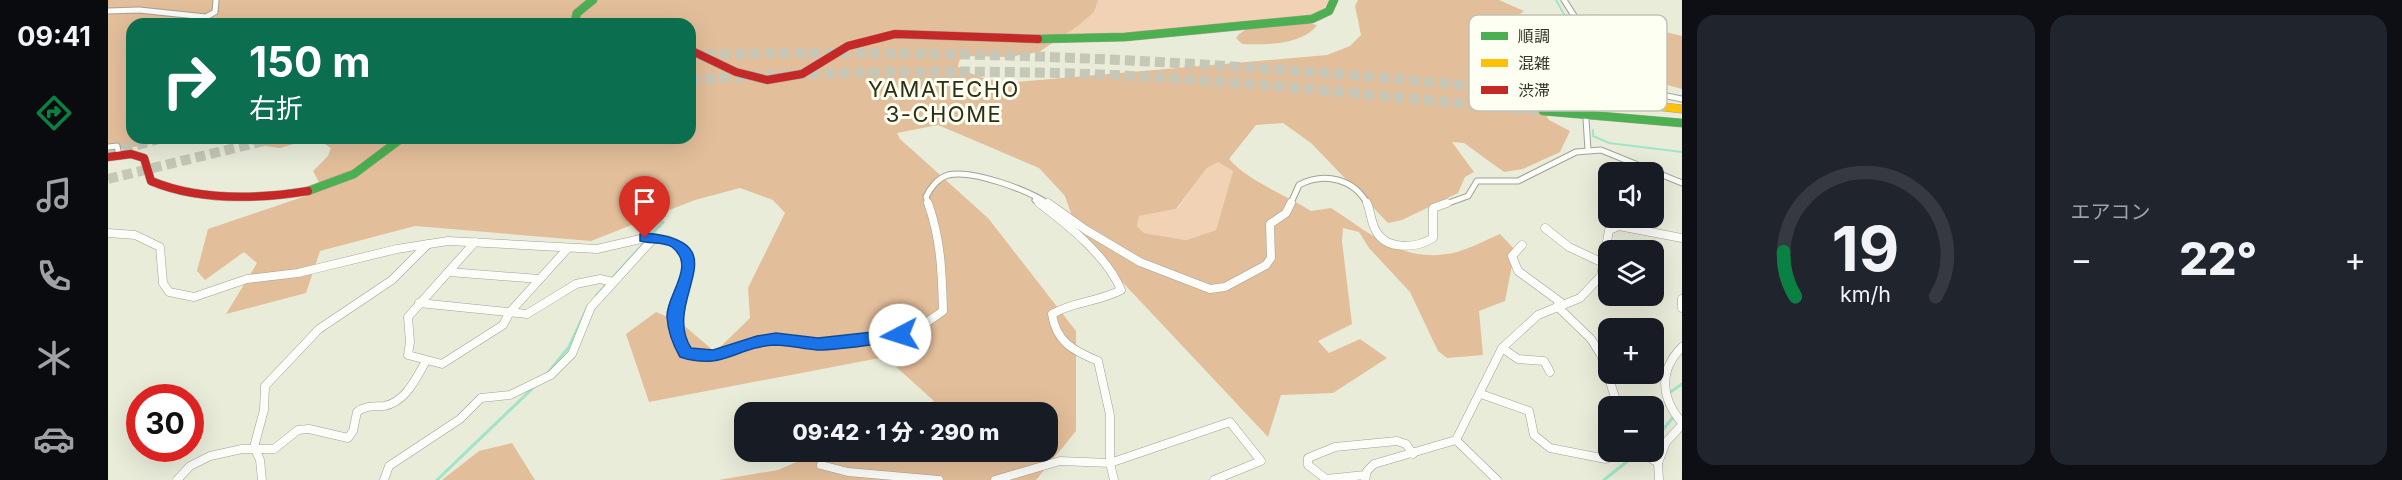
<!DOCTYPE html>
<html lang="ja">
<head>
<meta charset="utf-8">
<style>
	:root { --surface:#171b24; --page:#20242c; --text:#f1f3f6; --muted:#9ea1a6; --line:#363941; --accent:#0b8043 }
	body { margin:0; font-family:Inter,"Noto Sans JP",sans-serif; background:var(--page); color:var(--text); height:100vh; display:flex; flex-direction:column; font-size:22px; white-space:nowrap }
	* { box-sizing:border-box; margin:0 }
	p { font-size:20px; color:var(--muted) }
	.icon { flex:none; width:33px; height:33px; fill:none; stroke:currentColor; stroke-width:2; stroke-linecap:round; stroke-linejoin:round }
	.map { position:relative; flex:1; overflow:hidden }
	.drawer { display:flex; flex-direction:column; gap:15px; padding:15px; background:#0d0f14; width:720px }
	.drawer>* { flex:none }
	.top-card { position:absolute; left:18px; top:18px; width:570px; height:126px; border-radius:18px; box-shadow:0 6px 24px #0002; background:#0b6e4f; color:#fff; overflow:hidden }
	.fabs { position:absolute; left:1490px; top:162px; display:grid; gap:12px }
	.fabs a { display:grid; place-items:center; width:66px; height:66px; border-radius:12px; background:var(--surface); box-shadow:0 6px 24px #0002; font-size:30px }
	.speed { position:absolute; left:18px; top:384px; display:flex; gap:12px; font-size:30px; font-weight:700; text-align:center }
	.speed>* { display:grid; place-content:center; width:78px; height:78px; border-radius:50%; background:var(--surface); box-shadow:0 6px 24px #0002; line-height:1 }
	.speed .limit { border:9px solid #d22; background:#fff; color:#111 }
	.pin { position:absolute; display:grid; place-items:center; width:51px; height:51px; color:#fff; margin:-62px -26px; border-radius:50% 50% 50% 0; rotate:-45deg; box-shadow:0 0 6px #0007 }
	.pin .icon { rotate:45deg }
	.me { position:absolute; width:66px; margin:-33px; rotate:265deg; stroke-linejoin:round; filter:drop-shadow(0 0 4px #0008) }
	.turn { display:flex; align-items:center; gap:21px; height:126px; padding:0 24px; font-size:27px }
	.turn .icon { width:78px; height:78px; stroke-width:2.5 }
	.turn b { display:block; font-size:42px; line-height:51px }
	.big { font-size:45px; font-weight:800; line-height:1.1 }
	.drawer .card { flex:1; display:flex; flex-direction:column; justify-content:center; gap:9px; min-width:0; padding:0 21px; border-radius:18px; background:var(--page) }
	.drawer .dial { align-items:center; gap:0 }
	.dial svg { height:156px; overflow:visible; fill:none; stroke:var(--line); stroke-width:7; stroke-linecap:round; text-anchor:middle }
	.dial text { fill:var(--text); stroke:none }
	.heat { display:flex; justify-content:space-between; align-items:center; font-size:33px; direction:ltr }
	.drawer .tiles { flex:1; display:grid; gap:15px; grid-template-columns:repeat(2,1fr) }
	.trip { position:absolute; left:626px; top:402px; width:324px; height:60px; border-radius:18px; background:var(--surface); box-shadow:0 6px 24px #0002; font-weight:800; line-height:60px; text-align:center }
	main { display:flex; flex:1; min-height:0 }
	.tab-bar { display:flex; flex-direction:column; width:108px; justify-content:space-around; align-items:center; background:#090b0e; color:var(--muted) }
	.tab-bar .icon { width:42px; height:42px }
	.tab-bar .on { color:var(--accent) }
	.tab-bar b { font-size:27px; color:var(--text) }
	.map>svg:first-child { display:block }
	.green { fill:#f1d2b4 }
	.forest { fill:#e3be9a; fill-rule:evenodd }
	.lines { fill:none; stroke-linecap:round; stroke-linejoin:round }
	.stream-far1 { stroke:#9fe5c8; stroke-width:2 }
	.stream { stroke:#9fe5c8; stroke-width:3 }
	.highway-tunnel { stroke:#c6c7b7; stroke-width:10; stroke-dasharray:10 5; stroke-linecap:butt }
	.street-far1-casing { stroke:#a1a295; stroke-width:7 }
	.street-casing { stroke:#a1a295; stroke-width:9 }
	.fast-casing { stroke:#a1a295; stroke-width:9 }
	.slow-casing { stroke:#a1a295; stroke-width:9 }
	.jam-casing { stroke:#a1a295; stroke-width:9 }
	.street-far1 { stroke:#fcfcf9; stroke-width:5 }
	.street { stroke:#fcfcf9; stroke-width:8 }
	.fast { stroke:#4caf50; stroke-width:8 }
	.slow { stroke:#ffc107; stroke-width:8 }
	.jam { stroke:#c62828; stroke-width:8 }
	.route { fill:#1a73e8; stroke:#114b97; stroke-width:1.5 }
	.labels { text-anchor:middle; stroke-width:6; stroke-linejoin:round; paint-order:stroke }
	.neighbourhood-label { font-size:22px; letter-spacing:1.5px; fill:#2e3016; stroke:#fdfff2 }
	.key { fill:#fdfff2; stroke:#c1c2b6; stroke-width:1.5 }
	.key-label { font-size:16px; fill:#343529 }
</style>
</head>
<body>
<main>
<nav class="tab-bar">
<b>09:41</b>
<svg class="icon on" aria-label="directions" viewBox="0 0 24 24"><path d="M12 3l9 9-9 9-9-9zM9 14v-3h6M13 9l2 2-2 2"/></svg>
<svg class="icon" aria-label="music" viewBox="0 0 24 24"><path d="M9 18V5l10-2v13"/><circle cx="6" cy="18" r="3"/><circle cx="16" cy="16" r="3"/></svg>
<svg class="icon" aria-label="phone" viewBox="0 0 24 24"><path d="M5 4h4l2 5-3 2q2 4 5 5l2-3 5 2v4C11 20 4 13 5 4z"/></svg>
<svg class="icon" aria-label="climate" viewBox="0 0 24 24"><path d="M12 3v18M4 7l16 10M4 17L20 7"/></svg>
<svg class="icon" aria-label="car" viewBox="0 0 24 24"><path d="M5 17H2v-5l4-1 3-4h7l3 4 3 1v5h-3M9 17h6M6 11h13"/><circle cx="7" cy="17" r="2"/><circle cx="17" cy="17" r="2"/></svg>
</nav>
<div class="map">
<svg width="1574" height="480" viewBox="0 0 1574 480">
	<rect width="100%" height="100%" fill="#eaecda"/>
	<!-- green -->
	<g class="green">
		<polygon points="491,0 1222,0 1222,3 1207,15 988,36 582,24 477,24"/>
		<polygon points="1110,162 1125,171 1108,230 1078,240 1036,233 1029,226 1030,216 1069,209 1099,168"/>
	</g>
	<!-- forest -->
	<g class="forest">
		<path d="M0,0H990L986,12L971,25L931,52L901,57L857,56L851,61L850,67L871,77L897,83L1219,55L1242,46L1253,35L1247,6L1250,0H1391L1416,11L1403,21L1455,49L1468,88L1423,89L1441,120L1462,131L1452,152L1415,169L1396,172L1356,143L1344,142L1366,172L1357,177L1350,193L1294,220L1280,223L1203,143L1175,123L1148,125L1121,159C1143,183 1175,193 1203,211L1223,208C1265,235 1296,265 1349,252C1363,248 1378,240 1392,234L1407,250L1397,301L1371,311L1375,355L1339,358L1330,351L1302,292L1261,248L1251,232L1235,228L1234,241L1244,324L1210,341L1221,353L1252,339L1279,358L1225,393L1173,395L1160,437L971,236L957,196L931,168L830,125L789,133L792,139L880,218L968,331V431L928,480H610L670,470L712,452H939V412H800L826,401L777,357L541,402L518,334L548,312L572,322L607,352L642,318L640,288L677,213L665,200L632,188L587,200L483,241L307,226L212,251L198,293L118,314L149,263L136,252L97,280L89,271L100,229L215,190L205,171L220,156L223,148L207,138L172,148L95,138H582V24H24V138H81L0,151ZM1110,162L1125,171L1108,230L1078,240L1036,233L1029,226L1031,216L1068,209L1099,168Z"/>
		<polygon points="1483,14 1574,36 1574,89 1531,77 1510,67 1474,18"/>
		<path d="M1194,22L1209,25C1195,45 1156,45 1134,44L1128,38C1140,21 1175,23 1194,22Z"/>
		<polygon points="404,443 427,480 334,480 371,451"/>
	</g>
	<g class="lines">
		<!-- stream-far1 -->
		<g class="stream-far1">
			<polyline points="1448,0 1490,75 1486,92"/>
			<polyline points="1485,130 1485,136 1501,143 1574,152"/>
		</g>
		<!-- stream -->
		<g class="stream">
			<polyline points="542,236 555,222"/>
			<polyline points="488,296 538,241"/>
			<polyline points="439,374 461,347 480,306"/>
			<polyline points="1561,393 1574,384"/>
			<polyline points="1545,442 1566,416"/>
			<polyline points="329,480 428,385"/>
			<polyline points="1496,480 1531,452"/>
		</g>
		<!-- highway-tunnel -->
		<g class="highway-tunnel">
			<path d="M582,55C864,47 1144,63 1425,92"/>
			<path d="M582,80C723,71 864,69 1005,75C1148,82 1292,98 1435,111"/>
			<polyline points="0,153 55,138"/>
			<polyline points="0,179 168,138"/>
		</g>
		<defs>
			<g id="street-far1">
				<polyline points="1456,0 1472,25 1489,65 1500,73 1535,84 1545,94"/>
				<polyline points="0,11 31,10 98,17 107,12 108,0"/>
				<polyline points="1481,93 1485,84 1495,83 1574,99"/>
				<polyline points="1478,119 1480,150"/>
				<polyline points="0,147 9,146 11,155"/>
				<polyline points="927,200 933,205"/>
				<path d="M821,205L818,197C822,188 830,178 840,175C865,169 922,191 942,205"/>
				<path d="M1182,205L1191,185C1216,172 1246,178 1260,205"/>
				<polyline points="1335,205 1360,196 1369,181 1410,181 1468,152 1493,150 1574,183"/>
			</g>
			<g id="street">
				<path d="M931,203C960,225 999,256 1013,290C991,302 966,301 944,314C948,342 966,351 990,361L1002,415V463L1122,422L1153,461L1106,480"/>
				<polyline points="940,203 978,230 1032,262 1102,289 1117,287 1158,265 1163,258 1162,224 1178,213 1183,203"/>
				<path d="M1259,203C1263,212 1263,223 1268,231C1279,251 1309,248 1325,238V208L1339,203"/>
				<polyline points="1437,228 1461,247 1495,263"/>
				<path d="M0,233L27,235L52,247L55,283L61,292L86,297L139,279L190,273L289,249L340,241L489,249L537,238L560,240L570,245L580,259L581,269L566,315L571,342L578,353L601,355L667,339L704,344L786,335L812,327L835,311C834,273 833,239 820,203"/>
				<polyline points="367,242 300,317 302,342 300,355 334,364 395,325 402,312 460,248"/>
				<polyline points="1414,245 1404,256 1410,271 1455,304"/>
				<polyline points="341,272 432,279"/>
				<polyline points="1574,299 1574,308"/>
				<polyline points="311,303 419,314 468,284 492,279 505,282"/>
				<polyline points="1449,306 1483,339 1493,355 1510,406"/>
				<path d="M1574,347C1550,371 1553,398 1574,423"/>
				<polyline points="1394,348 1410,359 1436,361 1442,372"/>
				<polyline points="1373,394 1421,411 1426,435 1442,448 1498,459 1513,452"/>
				<polyline points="1348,440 1389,480"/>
				<polyline points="1533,452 1550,463 1558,442 1574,425"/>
				<polyline points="1550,463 1551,480"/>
				<polyline points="713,465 740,472 831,480"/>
				<polyline points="1257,475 1218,479 1200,465 1200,458 1227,447 1289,441 1298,444 1305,454"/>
				<path d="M69,480L82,466L102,456L134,449H166L190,430L201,429L240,438L245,431L249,412C257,405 266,407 276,406C298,402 308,378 318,361"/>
				<polyline points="154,480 152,460 146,447 156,410 157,386 211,329 284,280 320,244"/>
				<polyline points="276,480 281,466 352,419 373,398 402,395 443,375 464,354 483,307 545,239"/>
				<polyline points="887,480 952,461 1002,463 1006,480"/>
				<polyline points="1257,480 1259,471 1266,464 1348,440 1394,348 1430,315 1472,298 1493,276 1501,230 1511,226 1574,238"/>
			</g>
			<g id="fast">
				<polyline points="470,24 467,20 469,13 485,0"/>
				<polyline points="930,39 1017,37 1204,19 1221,11 1226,0"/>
				<polyline points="1435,111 1574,123"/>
				<polyline points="200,191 246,174 294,138"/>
			</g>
			<polyline id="slow" points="1425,92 1574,109"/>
			<g id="jam">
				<polyline points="582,50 628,72 659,80 694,74 740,46 787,34 930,39"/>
				<path d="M0,157L23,154L36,158L43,181C91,201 150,199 200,191"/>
			</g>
		</defs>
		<!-- street-far1 casing -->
		<use href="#street-far1" class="street-far1-casing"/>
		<!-- street casing -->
		<use href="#street" class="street-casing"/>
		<!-- fast casing -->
		<use href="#fast" class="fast-casing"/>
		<!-- slow casing -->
		<use href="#slow" class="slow-casing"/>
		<!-- jam casing -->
		<use href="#jam" class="jam-casing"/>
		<!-- street-far1 -->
		<use href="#street-far1" class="street-far1"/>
		<!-- street -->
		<use href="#street" class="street"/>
		<!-- fast -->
		<use href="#fast" class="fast"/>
		<!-- slow -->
		<use href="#slow" class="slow"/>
		<!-- jam -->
		<use href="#jam" class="jam"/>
	</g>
	<!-- route -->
	<path class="route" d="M537,233C635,242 552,299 583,348L605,350L649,336L668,333L710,338L792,329L800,335L792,341C765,344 736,350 709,350C695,349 681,345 667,345C627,347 616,371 572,357C565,345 560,332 559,317C558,295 589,266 564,247C555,241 542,244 532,241V234Z"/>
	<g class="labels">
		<!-- neighbourhood labels -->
		<g class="neighbourhood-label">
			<text x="836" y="97">YAMATECHO<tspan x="836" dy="25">3-CHOME</tspan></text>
		</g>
	</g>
	<!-- legend -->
	<rect x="1361" y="15" width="198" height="96" rx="9" class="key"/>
	<rect x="1373" y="32" width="27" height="8" fill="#4caf50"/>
	<rect x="1373" y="59" width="27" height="8" fill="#ffc107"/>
	<rect x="1373" y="86" width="27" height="8" fill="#c62828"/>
	<g class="key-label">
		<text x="1410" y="42">順調</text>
		<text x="1410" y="69">混雑</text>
		<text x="1410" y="96">渋滞</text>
	</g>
</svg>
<div class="fabs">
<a><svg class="icon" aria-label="sound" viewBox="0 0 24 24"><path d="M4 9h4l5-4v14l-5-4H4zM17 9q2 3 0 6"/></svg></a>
<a><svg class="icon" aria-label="layers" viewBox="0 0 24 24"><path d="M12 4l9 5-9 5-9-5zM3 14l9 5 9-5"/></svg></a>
<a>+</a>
<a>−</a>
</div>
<div class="speed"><div class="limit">30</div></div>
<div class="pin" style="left:537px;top:238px;background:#d93025"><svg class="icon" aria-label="arrive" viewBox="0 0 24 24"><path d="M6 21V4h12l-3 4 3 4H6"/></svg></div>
<svg class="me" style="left:792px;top:335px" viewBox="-20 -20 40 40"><circle r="19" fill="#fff"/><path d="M0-13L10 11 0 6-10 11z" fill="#1a73e8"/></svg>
<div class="trip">09:42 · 1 分 · 290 m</div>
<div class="top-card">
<div class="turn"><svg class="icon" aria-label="right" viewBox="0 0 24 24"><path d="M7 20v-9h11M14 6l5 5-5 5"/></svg><div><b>150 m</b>右折</div></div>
</div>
</div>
<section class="drawer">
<div class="tiles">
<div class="card dial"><svg viewBox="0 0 100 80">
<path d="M14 69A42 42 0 1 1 86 69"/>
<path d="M14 69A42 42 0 0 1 8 46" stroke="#0b8043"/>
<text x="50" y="56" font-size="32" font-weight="700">19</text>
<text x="50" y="72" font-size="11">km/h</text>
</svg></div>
<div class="card"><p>エアコン</p>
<div class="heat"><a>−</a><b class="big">22°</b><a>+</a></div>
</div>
</div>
</section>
</main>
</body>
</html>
